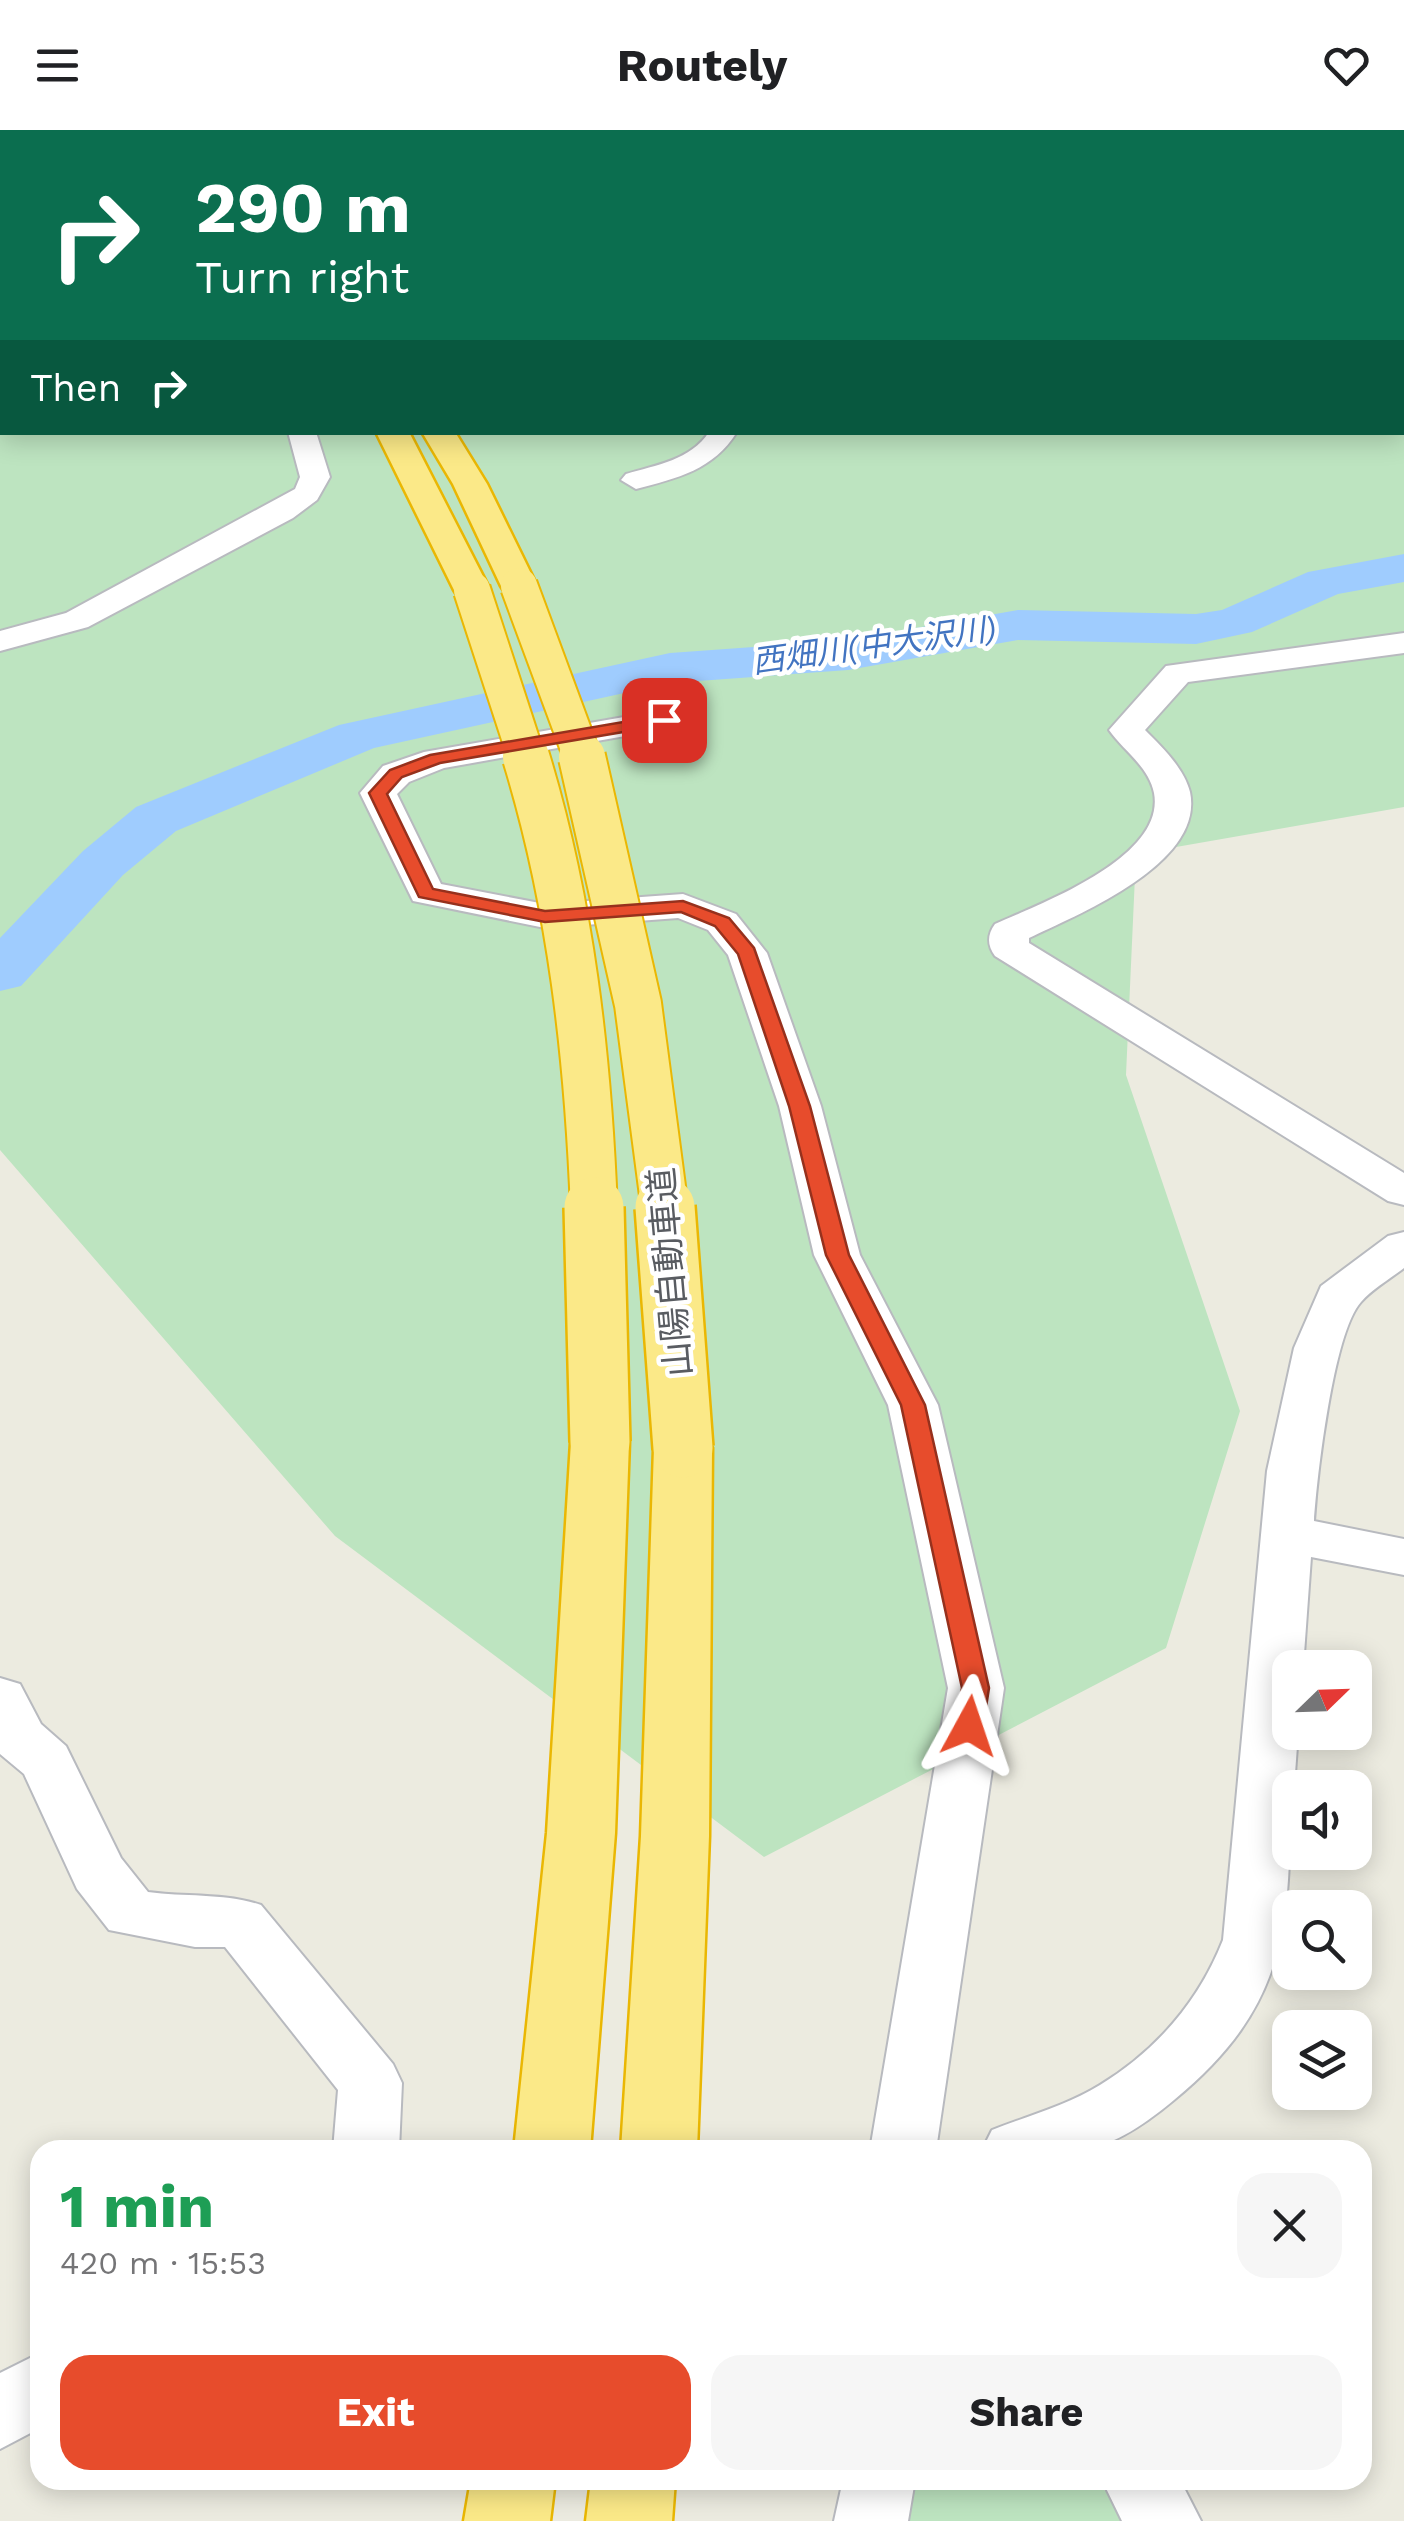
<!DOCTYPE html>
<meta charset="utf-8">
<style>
:root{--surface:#fff;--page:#f6f6f6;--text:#202124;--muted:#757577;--accent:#e74c2c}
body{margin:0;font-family:"Work Sans","Noto Sans JP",sans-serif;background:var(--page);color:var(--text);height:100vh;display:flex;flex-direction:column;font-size:38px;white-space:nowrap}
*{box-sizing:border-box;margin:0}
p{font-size:32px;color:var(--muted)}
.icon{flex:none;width:55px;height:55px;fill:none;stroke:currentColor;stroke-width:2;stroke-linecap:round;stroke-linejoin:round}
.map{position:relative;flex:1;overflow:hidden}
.drawer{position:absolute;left:30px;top:2010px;width:1342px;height:350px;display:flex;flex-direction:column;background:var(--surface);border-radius:30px;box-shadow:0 5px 25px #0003}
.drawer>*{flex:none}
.guide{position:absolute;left:0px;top:0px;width:1405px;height:305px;box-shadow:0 5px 25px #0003;background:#0b6e4f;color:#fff;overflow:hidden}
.needle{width:65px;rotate:67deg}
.buttons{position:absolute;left:1272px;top:1520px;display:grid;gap:20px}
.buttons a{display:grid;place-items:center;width:100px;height:100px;border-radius:20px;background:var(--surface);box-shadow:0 5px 25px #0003;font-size:50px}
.pin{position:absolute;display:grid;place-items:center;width:85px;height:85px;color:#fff;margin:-42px;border-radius:20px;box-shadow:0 5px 15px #0006}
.me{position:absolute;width:110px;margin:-55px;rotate:5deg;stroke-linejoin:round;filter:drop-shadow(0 0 8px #0008)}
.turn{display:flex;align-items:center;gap:35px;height:210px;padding:0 30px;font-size:45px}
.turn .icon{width:130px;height:130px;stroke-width:2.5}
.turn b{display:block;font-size:70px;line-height:85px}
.then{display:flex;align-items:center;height:95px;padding:0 30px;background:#0003;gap:20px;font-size:38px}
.round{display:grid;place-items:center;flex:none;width:105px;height:105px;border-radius:30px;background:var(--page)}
.headline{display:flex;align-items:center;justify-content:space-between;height:170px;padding:0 30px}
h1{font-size:60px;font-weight:700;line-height:75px;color:#1e9e55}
.button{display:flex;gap:20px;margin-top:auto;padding:20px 30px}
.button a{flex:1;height:115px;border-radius:30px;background:var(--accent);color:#fff;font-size:40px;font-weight:700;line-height:115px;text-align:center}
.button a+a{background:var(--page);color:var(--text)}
header{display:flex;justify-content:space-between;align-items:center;height:130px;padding:0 30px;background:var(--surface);font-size:45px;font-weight:700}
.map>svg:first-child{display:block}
.green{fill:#bde4c0}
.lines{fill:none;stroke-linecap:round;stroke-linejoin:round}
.river{fill:#9fccfe;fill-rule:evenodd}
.minor-casing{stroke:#b8babf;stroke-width:4}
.highway-casing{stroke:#eab703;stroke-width:5}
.minor{fill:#fff;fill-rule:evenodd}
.highway{fill:#fbe988;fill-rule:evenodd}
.highway-bridge-far2-casing{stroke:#eab703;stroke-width:40;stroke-linecap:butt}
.highway-bridge-far1-casing{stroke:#eab703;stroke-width:50;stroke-linecap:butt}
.highway-bridge-casing{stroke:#eab703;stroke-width:64;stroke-linecap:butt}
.highway-bridge-far2{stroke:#fbe988;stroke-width:36}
.highway-bridge-far1{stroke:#fbe988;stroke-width:46}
.highway-bridge{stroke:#fbe988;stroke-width:59}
.route{fill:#e74c2c;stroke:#96311d;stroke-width:2.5}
.labels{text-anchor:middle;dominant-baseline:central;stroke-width:9;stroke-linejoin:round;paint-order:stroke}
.far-water-label{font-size:32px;font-style:italic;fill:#4274c1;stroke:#fff}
.street-label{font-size:35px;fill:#595c61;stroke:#fff}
</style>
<header><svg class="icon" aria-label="menu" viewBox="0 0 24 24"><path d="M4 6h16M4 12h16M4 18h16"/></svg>Routely<svg class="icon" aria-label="heart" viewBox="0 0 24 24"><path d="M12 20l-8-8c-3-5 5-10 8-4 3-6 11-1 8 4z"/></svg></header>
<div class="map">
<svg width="1404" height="2391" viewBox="0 0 1404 2391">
<rect width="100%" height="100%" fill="#ecebe0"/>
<path class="green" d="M 0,0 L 1404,0 L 1404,677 L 1136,724 L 1126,945 L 1240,1281 L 1166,1518 L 764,1727 L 335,1406 L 0,1020 L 0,224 L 2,302 L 1402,302 L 1402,2 L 2,2 L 2,112 Z
M 1041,2350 L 1077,2350 L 1187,2391 L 841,2391 L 858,2359 Z"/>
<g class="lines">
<path class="river" d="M 1404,424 L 1404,452 L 1338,464 L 1252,502 L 1196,514 L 1018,510 L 848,540 L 670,553 L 374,618 L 176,701 L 123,745 L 21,856 L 0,861 L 0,808 L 83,721 L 136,677 L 339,595 L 670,523 L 848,510 L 1018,480 L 1196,484 L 1222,480 L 1308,442 Z"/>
<defs>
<path id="minor" d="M 0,0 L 21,0 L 23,2 L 2,6 Z
M 288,302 L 316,302 L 330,347 L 317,370 L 293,388 L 88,497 L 0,521 L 0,501 L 66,483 L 295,359 L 300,347 Z
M 709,302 L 737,302 C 713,340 678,348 636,359 L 621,350 L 626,344 C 656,335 691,330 709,302 Z
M 1404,503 L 1404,523 L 1188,552 L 1145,600 C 1161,616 1184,638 1190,662 C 1205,733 1079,784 1029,808 L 1029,813 L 1404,1043 L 1404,1075 L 1388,1071 L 995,826 C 987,815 987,805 995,794 C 1042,773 1166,727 1154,663 C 1149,637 1123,620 1109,600 L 1166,536 Z
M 664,580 L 676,583 L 681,590 L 676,597 L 444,638 L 409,652 L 397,664 L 441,754 L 545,774 L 683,764 L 736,784 L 767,823 L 821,976 L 860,1125 L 938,1275 L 1004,1558 L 936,2020 L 870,2020 L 948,1558 L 888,1275 L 814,1125 L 779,976 L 728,825 L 708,800 L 678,788 L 545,798 L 413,771 L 360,663 L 383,636 L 424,622 Z
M 1404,1102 L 1404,1138 C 1390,1149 1372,1159 1361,1172 C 1333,1203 1317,1347 1314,1391 L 1404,1409 L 1404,1445 L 1311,1427 L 1303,1538 L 1290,1538 L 1290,1602 L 1298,1602 L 1294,1658 L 1290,1658 C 1290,1796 1288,1876 1174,1970 C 1149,1991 1115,2016 1081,2020 C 1049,2023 1015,2020 982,2020 L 992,2000 C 1027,1986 1068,1975 1100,1955 C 1156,1921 1199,1871 1223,1810 L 1267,1341 L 1294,1218 L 1321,1156 L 1388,1106 Z
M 0,1548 L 20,1554 L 41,1594 L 66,1616 L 121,1728 L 148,1762 C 185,1767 226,1763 261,1775 L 393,1934 L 402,1953 L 399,2020 L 333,2020 L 338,1960 L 225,1817 L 195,1817 L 109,1800 L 77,1759 L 24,1644 L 0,1624 Z
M 40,2223 L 40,2298 L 0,2319 L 0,2243 Z
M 843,2350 L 915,2350 L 908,2391 L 834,2391 Z
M 1102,2350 L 1180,2350 L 1201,2391 L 1122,2391 Z"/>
<path id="highway" d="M 62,0 L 90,0 L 91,2 L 63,2 Z
M 123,0 L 150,0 L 151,2 L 124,2 Z
M 376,302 L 409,302 L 490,460 L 485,468 L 459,468 L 454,460 Z
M 422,302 L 455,302 L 487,354 L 537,456 L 532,464 L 506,464 L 501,456 L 453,354 Z
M 600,1293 L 620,1298 L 629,1312 L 615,1703 L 590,2020 L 514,2020 L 547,1703 L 571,1312 L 580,1298 Z
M 683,1299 L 704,1304 L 712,1318 L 709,1706 L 697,2020 L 621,2020 L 641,1706 L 654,1318 L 662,1304 Z
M 471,2350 L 555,2350 L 550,2391 L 464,2391 Z
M 591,2350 L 675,2350 L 672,2391 L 586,2391 Z"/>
</defs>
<use href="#minor" class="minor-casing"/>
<use href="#highway" class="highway-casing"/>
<use href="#minor" class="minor"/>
<use href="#highway" class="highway"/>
<defs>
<path id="highway-bridge-far2" d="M 519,456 L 583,629
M 472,460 L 527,629"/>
<path id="highway-bridge-far1" d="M 526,627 C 571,774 588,926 594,1080
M 582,627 L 638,874 L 665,1080"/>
<path id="highway-bridge" d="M 594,1077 L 600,1312
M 665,1077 L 683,1318"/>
</defs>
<use href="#highway-bridge-far2" class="highway-bridge-far2-casing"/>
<use href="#highway-bridge-far1" class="highway-bridge-far1-casing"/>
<use href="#highway-bridge" class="highway-bridge-casing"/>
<use href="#highway-bridge-far2" class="highway-bridge-far2"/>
<use href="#highway-bridge-far1" class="highway-bridge-far1"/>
<use href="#highway-bridge" class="highway-bridge"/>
</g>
<path class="route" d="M 664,585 L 672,590 L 670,594 L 440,633 L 402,647 L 387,664 L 433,759 L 545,781 L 683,771 L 729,788 L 754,818 L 810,976 L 849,1125 L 925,1275 L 989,1558 L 983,1596 L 969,1607 L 956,1596 L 962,1558 L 901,1275 L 826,1125 L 789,976 L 738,824 L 715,796 L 681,782 L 545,792 L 419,767 L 369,663 L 390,640 L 430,625 Z"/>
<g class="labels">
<g class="far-water-label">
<text transform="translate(874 515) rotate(-8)">西畑川(中大沢川)</text>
</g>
<g class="street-label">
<text transform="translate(670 1142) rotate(-95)">山陽自動車道</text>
</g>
</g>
</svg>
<div class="buttons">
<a><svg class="needle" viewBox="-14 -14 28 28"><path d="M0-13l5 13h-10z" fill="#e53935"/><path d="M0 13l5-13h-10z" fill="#757577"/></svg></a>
<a><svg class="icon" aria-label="sound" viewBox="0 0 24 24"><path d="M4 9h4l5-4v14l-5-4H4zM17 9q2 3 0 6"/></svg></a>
<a><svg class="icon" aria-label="search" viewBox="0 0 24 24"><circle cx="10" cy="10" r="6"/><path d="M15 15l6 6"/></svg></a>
<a><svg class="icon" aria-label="layers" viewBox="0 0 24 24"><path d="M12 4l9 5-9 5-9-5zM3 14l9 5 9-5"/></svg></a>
</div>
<div class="pin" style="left:664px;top:590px;background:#d93025"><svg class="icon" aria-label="arrive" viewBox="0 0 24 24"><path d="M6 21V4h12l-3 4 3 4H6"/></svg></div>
<svg class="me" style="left:969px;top:1596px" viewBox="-20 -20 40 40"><path d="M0-17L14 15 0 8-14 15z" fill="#e74c2c" stroke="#fff" stroke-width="4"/></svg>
<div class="guide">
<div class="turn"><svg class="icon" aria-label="right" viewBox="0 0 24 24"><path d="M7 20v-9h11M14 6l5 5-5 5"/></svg><div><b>290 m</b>Turn right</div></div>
<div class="then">Then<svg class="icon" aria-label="right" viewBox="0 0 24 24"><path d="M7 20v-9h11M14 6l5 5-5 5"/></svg></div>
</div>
<section class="drawer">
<div class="headline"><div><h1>1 min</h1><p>420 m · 15:53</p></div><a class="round"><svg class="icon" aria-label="close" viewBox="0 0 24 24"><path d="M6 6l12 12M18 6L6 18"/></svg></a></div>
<div class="button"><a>Exit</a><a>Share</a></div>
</section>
</div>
